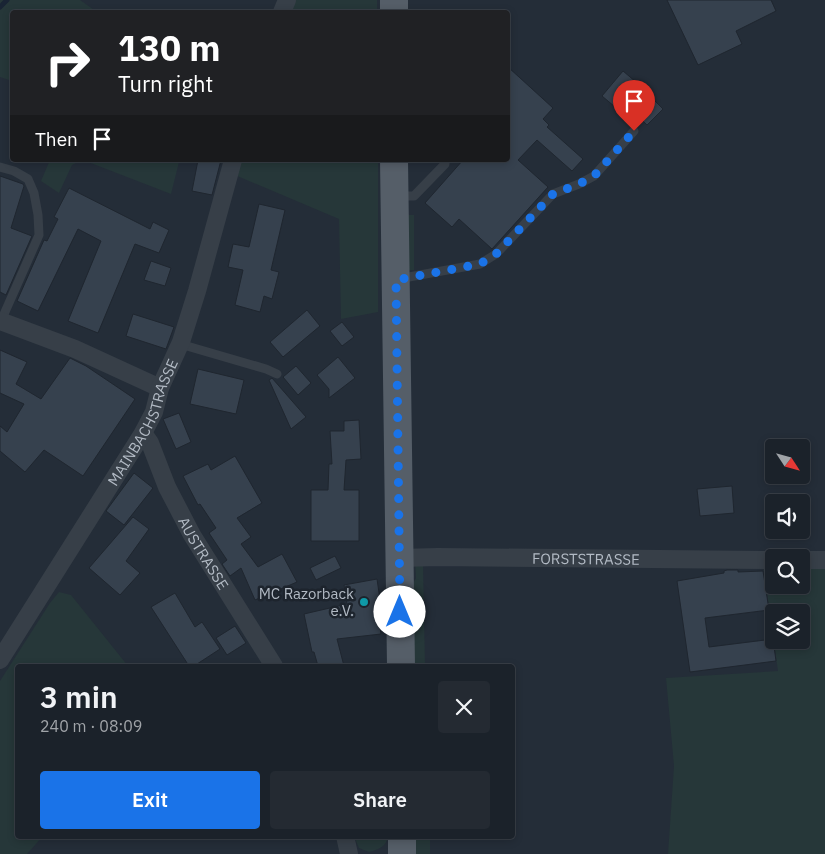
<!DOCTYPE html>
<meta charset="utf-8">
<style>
:root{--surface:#1b222a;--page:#242a32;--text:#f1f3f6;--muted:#a0a4a8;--line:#393f47;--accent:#1a73e8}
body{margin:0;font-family:"IBM Plex Sans",sans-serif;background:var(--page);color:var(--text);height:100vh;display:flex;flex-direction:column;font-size:19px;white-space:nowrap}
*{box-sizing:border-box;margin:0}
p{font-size:16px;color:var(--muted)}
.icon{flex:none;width:28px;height:28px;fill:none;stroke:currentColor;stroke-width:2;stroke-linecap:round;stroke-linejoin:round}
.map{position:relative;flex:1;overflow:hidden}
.side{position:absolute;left:15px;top:664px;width:500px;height:175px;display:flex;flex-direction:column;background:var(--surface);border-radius:5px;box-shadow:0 2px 8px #0003,0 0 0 1px var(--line)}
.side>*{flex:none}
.banner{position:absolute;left:10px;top:10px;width:500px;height:152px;border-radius:5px;box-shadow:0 2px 8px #0003,0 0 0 1px var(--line);background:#202124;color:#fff;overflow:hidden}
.needle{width:32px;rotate:126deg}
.controls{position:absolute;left:765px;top:439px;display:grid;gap:10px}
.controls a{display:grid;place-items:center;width:45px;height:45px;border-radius:5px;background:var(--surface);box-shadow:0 2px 8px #0003,0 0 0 1px var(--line);font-size:25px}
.pin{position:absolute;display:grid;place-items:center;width:42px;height:42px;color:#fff;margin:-51px -21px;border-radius:50% 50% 50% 0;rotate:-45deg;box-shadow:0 0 5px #0007}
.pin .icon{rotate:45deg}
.me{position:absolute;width:55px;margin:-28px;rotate:0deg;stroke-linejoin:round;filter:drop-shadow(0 0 4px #0008)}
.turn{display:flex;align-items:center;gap:18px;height:105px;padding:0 25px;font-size:22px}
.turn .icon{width:65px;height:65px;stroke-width:2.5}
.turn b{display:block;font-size:35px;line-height:42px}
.then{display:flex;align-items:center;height:48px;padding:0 25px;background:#0003;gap:10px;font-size:19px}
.round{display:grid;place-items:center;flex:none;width:52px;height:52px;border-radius:5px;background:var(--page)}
.overview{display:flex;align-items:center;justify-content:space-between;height:85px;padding:0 25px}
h1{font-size:30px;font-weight:600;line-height:38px}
.action{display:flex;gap:10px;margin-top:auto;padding:10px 25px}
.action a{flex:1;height:58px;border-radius:5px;background:var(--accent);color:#fff;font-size:20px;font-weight:600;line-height:58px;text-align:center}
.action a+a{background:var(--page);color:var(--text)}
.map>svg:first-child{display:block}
.green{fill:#263739;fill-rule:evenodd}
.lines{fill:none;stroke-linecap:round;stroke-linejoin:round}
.stream{stroke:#192434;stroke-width:5}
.building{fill:#36414e;stroke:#1f262f}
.service{stroke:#373f48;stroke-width:9}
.minor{stroke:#373f48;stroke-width:18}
.primary{stroke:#555e68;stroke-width:28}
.route{stroke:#1a73e8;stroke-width:9;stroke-dasharray:0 16.2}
.culture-dot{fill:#0f9aa8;stroke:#1d242d;stroke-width:2}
.labels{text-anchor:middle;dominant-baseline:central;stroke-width:5;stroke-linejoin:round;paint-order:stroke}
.street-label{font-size:15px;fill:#b2bac4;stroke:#1d242d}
.poi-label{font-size:15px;fill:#b2bac4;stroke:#1d242d;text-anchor:end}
</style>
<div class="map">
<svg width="825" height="854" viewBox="0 0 825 854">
<rect width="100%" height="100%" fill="#242d38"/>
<path class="green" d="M 0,0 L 80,0 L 97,12 L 12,12 L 12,81 L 0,77 Z
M 295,0 L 377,0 L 377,12 L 290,12 Z
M 50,160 L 82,160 L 72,165 L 59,193 L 41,181 Z
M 83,160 L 176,160 L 179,162 L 171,194 Z
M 240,160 L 378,160 L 378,312 L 341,319 L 339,219 L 235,175 Z
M 407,215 L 414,215 L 414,270 L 406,270 Z
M 415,558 L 423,563 L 425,666 L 412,666 L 411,588 L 416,578 Z
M 801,564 L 825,564 L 825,854 L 668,854 L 674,766 L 666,678 L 778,671 L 763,565 L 774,565 L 774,585 L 801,585 ZM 774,612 L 801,612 L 801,640 L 774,640 Z
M 59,592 L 71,595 L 128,666 L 18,666 L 18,836 L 43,836 L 27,854 L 0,854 L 0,681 L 50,603 Z
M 354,836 L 388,836 C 387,846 378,850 369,852 L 359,848 Z
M 415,836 L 430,836 L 430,854 L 416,854 Z"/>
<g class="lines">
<path class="stream" d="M 0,7 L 7,0"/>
</g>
<path class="building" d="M 667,0 L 771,0 L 776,11 L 736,31 L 742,44 L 698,65 Z
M 508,67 L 553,108 L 543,119 L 549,125 L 547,127 L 583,159 L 572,171 L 537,140 L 518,160 L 548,187 L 492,249 L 459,219 L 452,227 L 425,203 L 463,160 L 508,160 Z
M 623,71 L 649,93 L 648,94 L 663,109 L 647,125 L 633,111 L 627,117 L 602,96 Z
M 198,160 L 221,160 L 212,195 L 192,191 Z
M 0,176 L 23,184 L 24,186 L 11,228 L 32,236 L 6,295 L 0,292 Z
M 69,188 L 150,229 L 153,222 L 169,230 L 159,253 L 135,244 L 98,333 L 68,321 L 101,241 L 78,229 L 38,311 L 17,301 L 44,240 L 47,241 L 58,219 L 54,217 Z
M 259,204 L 285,210 L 271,270 L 279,272 L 272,299 L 264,296 L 260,312 L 235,305 L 243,270 L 228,267 L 233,244 L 249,247 Z
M 151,261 L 171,268 L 165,286 L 144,280 Z
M 307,310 L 320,326 L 283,357 L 270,342 Z
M 133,314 L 174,327 L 166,349 L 126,336 Z
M 342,322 L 354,337 L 342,346 L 330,331 Z
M 0,350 L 27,362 L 16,384 L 41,399 L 70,358 L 86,366 L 135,399 L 83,476 L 44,450 L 25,472 L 0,451 L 0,426 L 7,432 L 24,404 L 0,393 Z
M 338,357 L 355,378 L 329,398 L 329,389 L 317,375 Z
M 296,366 L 311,383 L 298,395 L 283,377 Z
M 198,369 L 244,380 L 236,414 L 190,404 Z
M 272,378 L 306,417 L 291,429 L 269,380 Z
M 179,413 L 191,442 L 176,449 L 163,419 Z
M 359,420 L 361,459 L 346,460 L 344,490 L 359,490 L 359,541 L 311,541 L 311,490 L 328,490 L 329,464 L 332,464 L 330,431 L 344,431 L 344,421 Z
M 235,456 L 262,503 L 237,518 L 251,537 L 241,544 L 258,567 L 282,554 L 297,582 L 255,600 L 241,568 L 230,576 L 222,564 L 227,560 L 209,533 L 216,528 L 200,504 L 198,505 L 183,476 L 208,464 L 211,470 Z
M 134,473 L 153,488 L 124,525 L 106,511 Z
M 732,486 L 734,513 L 700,516 L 697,489 Z
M 133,517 L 149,529 L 126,561 L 140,573 L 120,595 L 89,568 Z
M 335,556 L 341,568 L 316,580 L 310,568 Z
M 727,570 L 738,570 L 738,572 L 763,571 L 769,610 L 705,618 L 709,647 L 773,639 L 776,661 L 690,672 L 677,581 L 724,573 L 724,571 Z
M 377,579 L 383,620 L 379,620 L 381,634 L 337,639 L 344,666 L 318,666 L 314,652 L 312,652 L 304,614 L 347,604 L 344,585 Z
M 175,593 L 195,627 L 202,622 L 220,649 L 194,666 L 189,666 L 151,607 Z
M 235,626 L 246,643 L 227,655 L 216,638 Z"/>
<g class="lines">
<path class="service" d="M 0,167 L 14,171 L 28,179 L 34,193 L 38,215 L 39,235 L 1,321
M 398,196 L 414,196 L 445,164 L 445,160
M 398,279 L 480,264 L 496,254 L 553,194 L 579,184 L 594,176 L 634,131
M 180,344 L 266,369 L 277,374"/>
<g class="minor">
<path d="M 282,12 L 287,0"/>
<path d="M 0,321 L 75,349 L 160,388"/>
<path id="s1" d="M 143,433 L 150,443 L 167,487 L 192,535 L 274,666"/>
<path id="s2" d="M 400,558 L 438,557 L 774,560"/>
<path d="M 801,560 L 825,560"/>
<path id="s3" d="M 0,660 L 143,433 L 154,412 L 160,388 L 181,342 L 197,291 L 233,160"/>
<path d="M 345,836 L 349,854"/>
</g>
<path class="primary" d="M 394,0 L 394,12
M 394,160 L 401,666
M 402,836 L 402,854"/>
</g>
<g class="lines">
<path class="route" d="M 400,612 L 396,280 L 480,264 L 496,254 L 553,194 L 579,184 L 594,176 L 634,131"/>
</g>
<circle class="culture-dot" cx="364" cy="602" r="5"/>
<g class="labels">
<g class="street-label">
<text stroke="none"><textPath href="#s3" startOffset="278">MAINBACHSTRASSE</textPath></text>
<text stroke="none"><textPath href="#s1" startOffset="135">AUSTRASSE</textPath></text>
<text stroke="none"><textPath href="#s2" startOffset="186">FORSTSTRASSE</textPath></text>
</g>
<g class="poi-label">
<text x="354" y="593">MC Razorback<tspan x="354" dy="17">e.V.</tspan></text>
</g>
</g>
</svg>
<div class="controls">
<a><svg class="needle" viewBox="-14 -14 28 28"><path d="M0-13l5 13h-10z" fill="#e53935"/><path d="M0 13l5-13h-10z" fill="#a0a4a8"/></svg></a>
<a><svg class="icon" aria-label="sound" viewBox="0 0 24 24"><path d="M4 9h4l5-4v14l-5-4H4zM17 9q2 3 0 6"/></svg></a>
<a><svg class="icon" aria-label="search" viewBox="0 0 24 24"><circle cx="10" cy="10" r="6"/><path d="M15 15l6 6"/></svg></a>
<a><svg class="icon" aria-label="layers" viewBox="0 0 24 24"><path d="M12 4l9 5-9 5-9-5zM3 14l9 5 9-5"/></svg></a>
</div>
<div class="pin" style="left:634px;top:131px;background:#d93025"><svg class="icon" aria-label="arrive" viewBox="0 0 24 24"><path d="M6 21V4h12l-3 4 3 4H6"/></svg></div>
<svg class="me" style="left:400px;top:612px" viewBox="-20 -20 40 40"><circle r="19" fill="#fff"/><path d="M0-13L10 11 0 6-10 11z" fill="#1a73e8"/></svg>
<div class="banner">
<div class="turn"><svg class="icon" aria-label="right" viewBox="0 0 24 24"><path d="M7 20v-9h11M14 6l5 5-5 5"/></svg><div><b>130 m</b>Turn right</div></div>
<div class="then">Then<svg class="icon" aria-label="arrive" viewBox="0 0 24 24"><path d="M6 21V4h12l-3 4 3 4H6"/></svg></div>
</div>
<section class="side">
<div class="overview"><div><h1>3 min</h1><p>240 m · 08:09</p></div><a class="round"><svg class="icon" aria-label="close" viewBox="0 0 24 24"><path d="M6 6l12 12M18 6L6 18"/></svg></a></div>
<div class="action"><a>Exit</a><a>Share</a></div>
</section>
</div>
